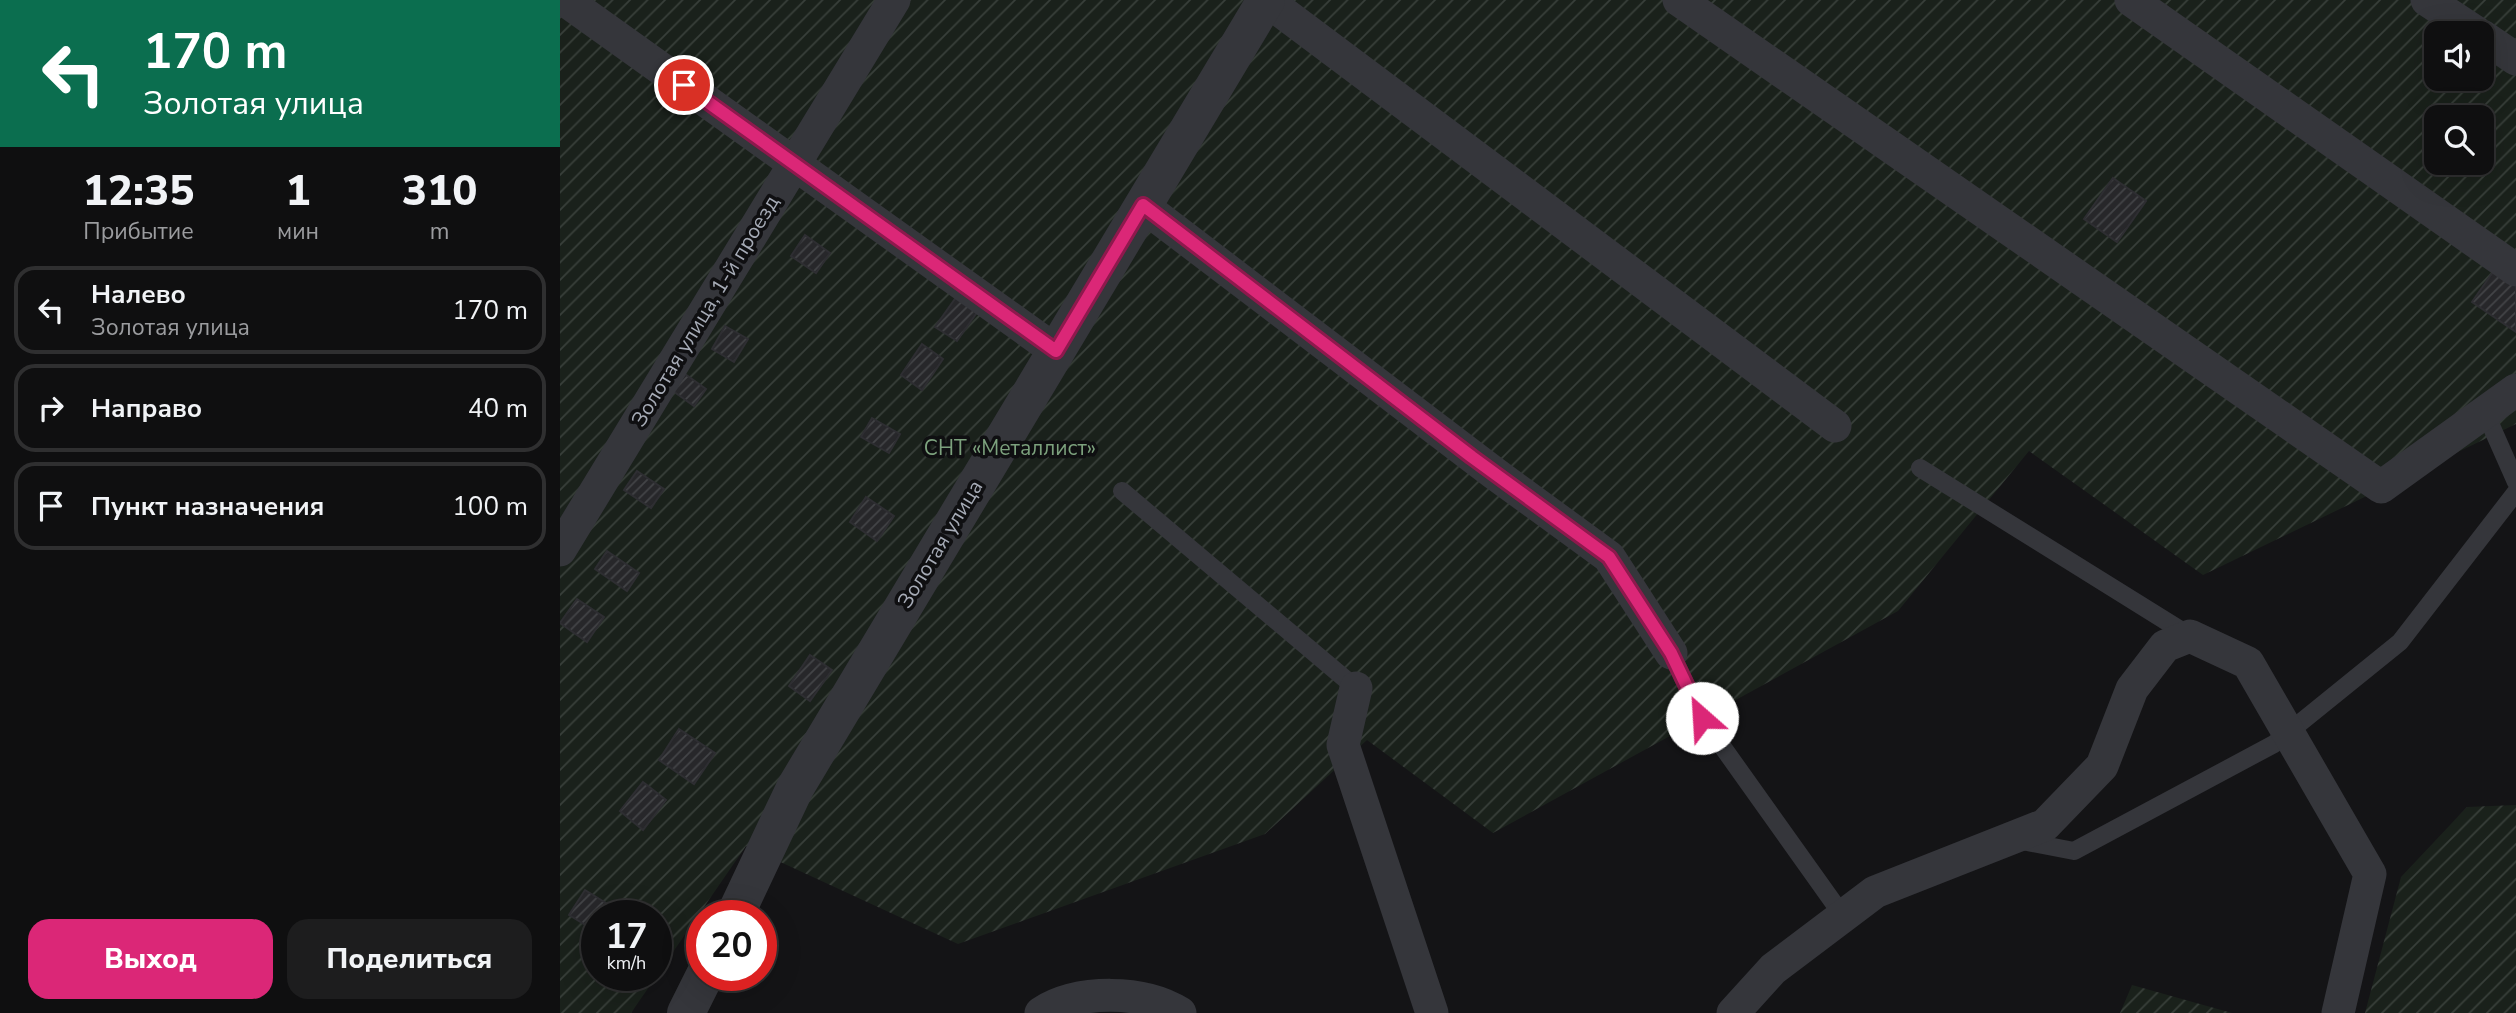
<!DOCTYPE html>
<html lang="ru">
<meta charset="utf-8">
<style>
:root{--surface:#0f0f10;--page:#1d1d1e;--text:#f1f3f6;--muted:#9b9c9f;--line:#2f2f30;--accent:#db2777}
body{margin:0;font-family:"Nunito Sans",sans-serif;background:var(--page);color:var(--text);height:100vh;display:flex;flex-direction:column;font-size:26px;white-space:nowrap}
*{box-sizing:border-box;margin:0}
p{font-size:23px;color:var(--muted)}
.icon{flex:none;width:38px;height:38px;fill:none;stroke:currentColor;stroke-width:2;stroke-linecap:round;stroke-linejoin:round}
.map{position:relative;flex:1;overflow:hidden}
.panel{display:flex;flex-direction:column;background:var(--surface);width:560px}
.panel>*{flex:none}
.hud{background:#0b6e4f;color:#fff;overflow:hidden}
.fabs{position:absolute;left:1864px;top:21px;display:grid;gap:14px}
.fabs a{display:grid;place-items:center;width:70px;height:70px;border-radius:14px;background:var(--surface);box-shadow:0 7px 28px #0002,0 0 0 2px var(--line);font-size:35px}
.speed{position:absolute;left:21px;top:900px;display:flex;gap:14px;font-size:35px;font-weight:700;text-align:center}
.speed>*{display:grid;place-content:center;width:91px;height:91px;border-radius:50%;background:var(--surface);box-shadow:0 7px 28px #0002,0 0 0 2px var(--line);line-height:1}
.speed small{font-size:18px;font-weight:400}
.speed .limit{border:10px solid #d22;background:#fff;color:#111}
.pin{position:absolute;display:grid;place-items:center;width:60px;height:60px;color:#fff;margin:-30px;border:4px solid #fff;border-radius:50%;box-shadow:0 2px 7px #0007}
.me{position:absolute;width:77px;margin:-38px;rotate:334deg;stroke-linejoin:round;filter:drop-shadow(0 0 5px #0008)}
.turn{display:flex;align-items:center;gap:24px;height:147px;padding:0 28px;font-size:32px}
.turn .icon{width:91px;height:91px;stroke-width:2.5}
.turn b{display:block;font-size:49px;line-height:60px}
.eta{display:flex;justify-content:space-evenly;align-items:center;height:119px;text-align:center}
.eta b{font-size:42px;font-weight:800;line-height:49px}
.cta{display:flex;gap:14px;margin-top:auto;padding:14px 28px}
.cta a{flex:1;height:80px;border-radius:21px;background:var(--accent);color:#fff;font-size:28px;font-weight:800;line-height:80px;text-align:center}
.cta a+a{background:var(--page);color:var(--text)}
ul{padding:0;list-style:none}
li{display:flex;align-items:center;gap:21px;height:88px;margin:0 14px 10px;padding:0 14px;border:4px solid var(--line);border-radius:21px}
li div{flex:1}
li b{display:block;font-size:26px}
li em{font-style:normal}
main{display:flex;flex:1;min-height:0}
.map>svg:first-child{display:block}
.garden{fill:url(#garden-furrows);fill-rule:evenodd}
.building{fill:url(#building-hatch);stroke:#2e2e32;stroke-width:2}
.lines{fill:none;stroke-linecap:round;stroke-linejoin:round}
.service{stroke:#35363b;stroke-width:18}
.minor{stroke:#35363b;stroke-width:33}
.tertiary{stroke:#35363b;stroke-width:38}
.route-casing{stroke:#8e194d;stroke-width:18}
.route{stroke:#db2777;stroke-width:12}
.labels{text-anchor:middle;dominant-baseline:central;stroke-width:7;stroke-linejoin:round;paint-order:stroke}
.street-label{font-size:21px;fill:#a6abb6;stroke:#0f0f11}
.park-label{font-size:21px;fill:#7ca17d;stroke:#0f0f11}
</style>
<main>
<section class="panel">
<div class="hud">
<div class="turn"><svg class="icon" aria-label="left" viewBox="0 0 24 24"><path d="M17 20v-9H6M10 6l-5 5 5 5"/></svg><div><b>170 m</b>Золотая улица</div></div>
</div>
<div class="eta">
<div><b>12:35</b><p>Прибытие</p></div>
<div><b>1</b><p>мин</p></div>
<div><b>310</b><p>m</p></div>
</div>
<ul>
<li><svg class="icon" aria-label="left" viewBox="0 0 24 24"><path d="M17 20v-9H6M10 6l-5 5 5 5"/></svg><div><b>Налево</b><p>Золотая улица</p></div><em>170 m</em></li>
<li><svg class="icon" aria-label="right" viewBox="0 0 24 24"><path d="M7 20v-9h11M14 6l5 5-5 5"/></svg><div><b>Направо</b></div><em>40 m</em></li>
<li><svg class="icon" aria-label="arrive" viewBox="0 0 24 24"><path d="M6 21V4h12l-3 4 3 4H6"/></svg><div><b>Пункт назначения</b></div><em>100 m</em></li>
</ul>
<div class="cta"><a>Выход</a><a>Поделиться</a></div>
</section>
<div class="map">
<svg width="1956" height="1013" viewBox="0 0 1956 1013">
<defs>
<pattern id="garden-furrows" width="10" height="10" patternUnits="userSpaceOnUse" patternTransform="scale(1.75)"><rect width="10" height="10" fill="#1a211b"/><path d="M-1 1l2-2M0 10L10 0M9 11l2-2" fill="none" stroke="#383f3a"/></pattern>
<pattern id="building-hatch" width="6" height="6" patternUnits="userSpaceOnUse" patternTransform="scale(1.75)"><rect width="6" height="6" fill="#27272a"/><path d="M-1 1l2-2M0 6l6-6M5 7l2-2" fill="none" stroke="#434447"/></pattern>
</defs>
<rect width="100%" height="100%" fill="#141416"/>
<path class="garden" d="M 0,0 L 1956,0 L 1956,424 L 1643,575 L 1469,451 L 1338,611 L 933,833 L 807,740 L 705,834 L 398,944 L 186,846 L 71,1013 L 0,1013 ZM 1876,33 L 1922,33 L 1922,79 L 1876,79 ZM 1876,117 L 1922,117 L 1922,163 L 1876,163 ZM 37,915 L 96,915 L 96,975 L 37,975 Z
M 1956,805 L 1956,1013 L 1805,1013 L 1841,877 L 1907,807 Z
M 1572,985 L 1672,1013 L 1560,1013 Z"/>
<path class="building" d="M 1553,178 L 1586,201 L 1557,242 L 1524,219 Z
M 245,235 L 270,253 L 256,273 L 231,256 Z
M 1935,269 L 1956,284 L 1956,332 L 1912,302 Z
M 397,296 L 418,311 L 397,341 L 375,327 Z
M 165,326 L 188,339 L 174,362 L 152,349 Z
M 362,344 L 383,359 L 362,390 L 341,375 Z
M 125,374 L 146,389 L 134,406 L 113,391 Z
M 312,418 L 340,434 L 329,453 L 301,437 Z
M 77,471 L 104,489 L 91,508 L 64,490 Z
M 306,497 L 334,516 L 317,541 L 290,522 Z
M 47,551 L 79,573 L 67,591 L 35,569 Z
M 17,599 L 44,617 L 27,642 L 0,623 Z
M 250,655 L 272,670 L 250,701 L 229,686 Z
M 119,729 L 155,753 L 134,784 L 99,760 Z
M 83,782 L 106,800 L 83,830 L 60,811 Z
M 25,890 L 54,908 L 49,915 L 37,915 L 37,932 L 9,915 Z"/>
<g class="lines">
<path class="service" d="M 1925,412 L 1956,482
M 1360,468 L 1630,636
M 562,491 L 796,688
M 1111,653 L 1142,718 L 1283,916
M 1457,840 L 1514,851 L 1714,744 L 1840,642 L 1956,492"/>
<path class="minor" d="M 5,0 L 496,351
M 706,0 L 1275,426
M 1119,0 L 1821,487 L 1956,390
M 1571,0 L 1956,270
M 1867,0 L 1917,33
M 1922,36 L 1956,59
M 583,206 L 934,473 L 1049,557 L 1111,653
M 0,550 L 334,0
M 796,688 L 783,745 L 872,1013
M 481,1013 C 518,989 584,990 620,1013
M 1173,1013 L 1213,969 L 1315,892 L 1485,825 L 1542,766 L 1572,689 L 1605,646 L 1630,636 L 1688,663 L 1810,874 L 1778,1013"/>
<path class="tertiary" d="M 175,915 L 235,788 L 706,0
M 126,1013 L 145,975"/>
</g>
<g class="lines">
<defs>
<path id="route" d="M 124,85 L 496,351 L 583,205 L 912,457 L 1049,557 L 1111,653 L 1142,718"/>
</defs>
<use href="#route" class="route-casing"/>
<use href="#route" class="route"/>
</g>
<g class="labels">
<g class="street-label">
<text transform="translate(145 311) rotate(-59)">Золотая улица, 1-й проезд</text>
<text transform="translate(380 544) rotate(-59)">Золотая улица</text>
</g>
<g class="park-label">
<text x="450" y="448">СНТ «Металлист»</text>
</g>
</g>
</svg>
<div class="fabs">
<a><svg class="icon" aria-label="sound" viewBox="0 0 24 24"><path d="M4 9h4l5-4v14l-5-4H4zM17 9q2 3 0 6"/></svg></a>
<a><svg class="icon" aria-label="search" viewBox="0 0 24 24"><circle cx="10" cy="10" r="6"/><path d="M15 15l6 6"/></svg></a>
</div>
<div class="speed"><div>17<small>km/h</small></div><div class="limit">20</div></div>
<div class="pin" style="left:124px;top:85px;background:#d93025"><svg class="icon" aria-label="arrive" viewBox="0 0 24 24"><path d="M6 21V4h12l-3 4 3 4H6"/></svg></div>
<svg class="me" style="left:1142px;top:718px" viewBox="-20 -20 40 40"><circle r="19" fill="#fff"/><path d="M0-13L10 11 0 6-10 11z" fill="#db2777"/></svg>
</div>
</main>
